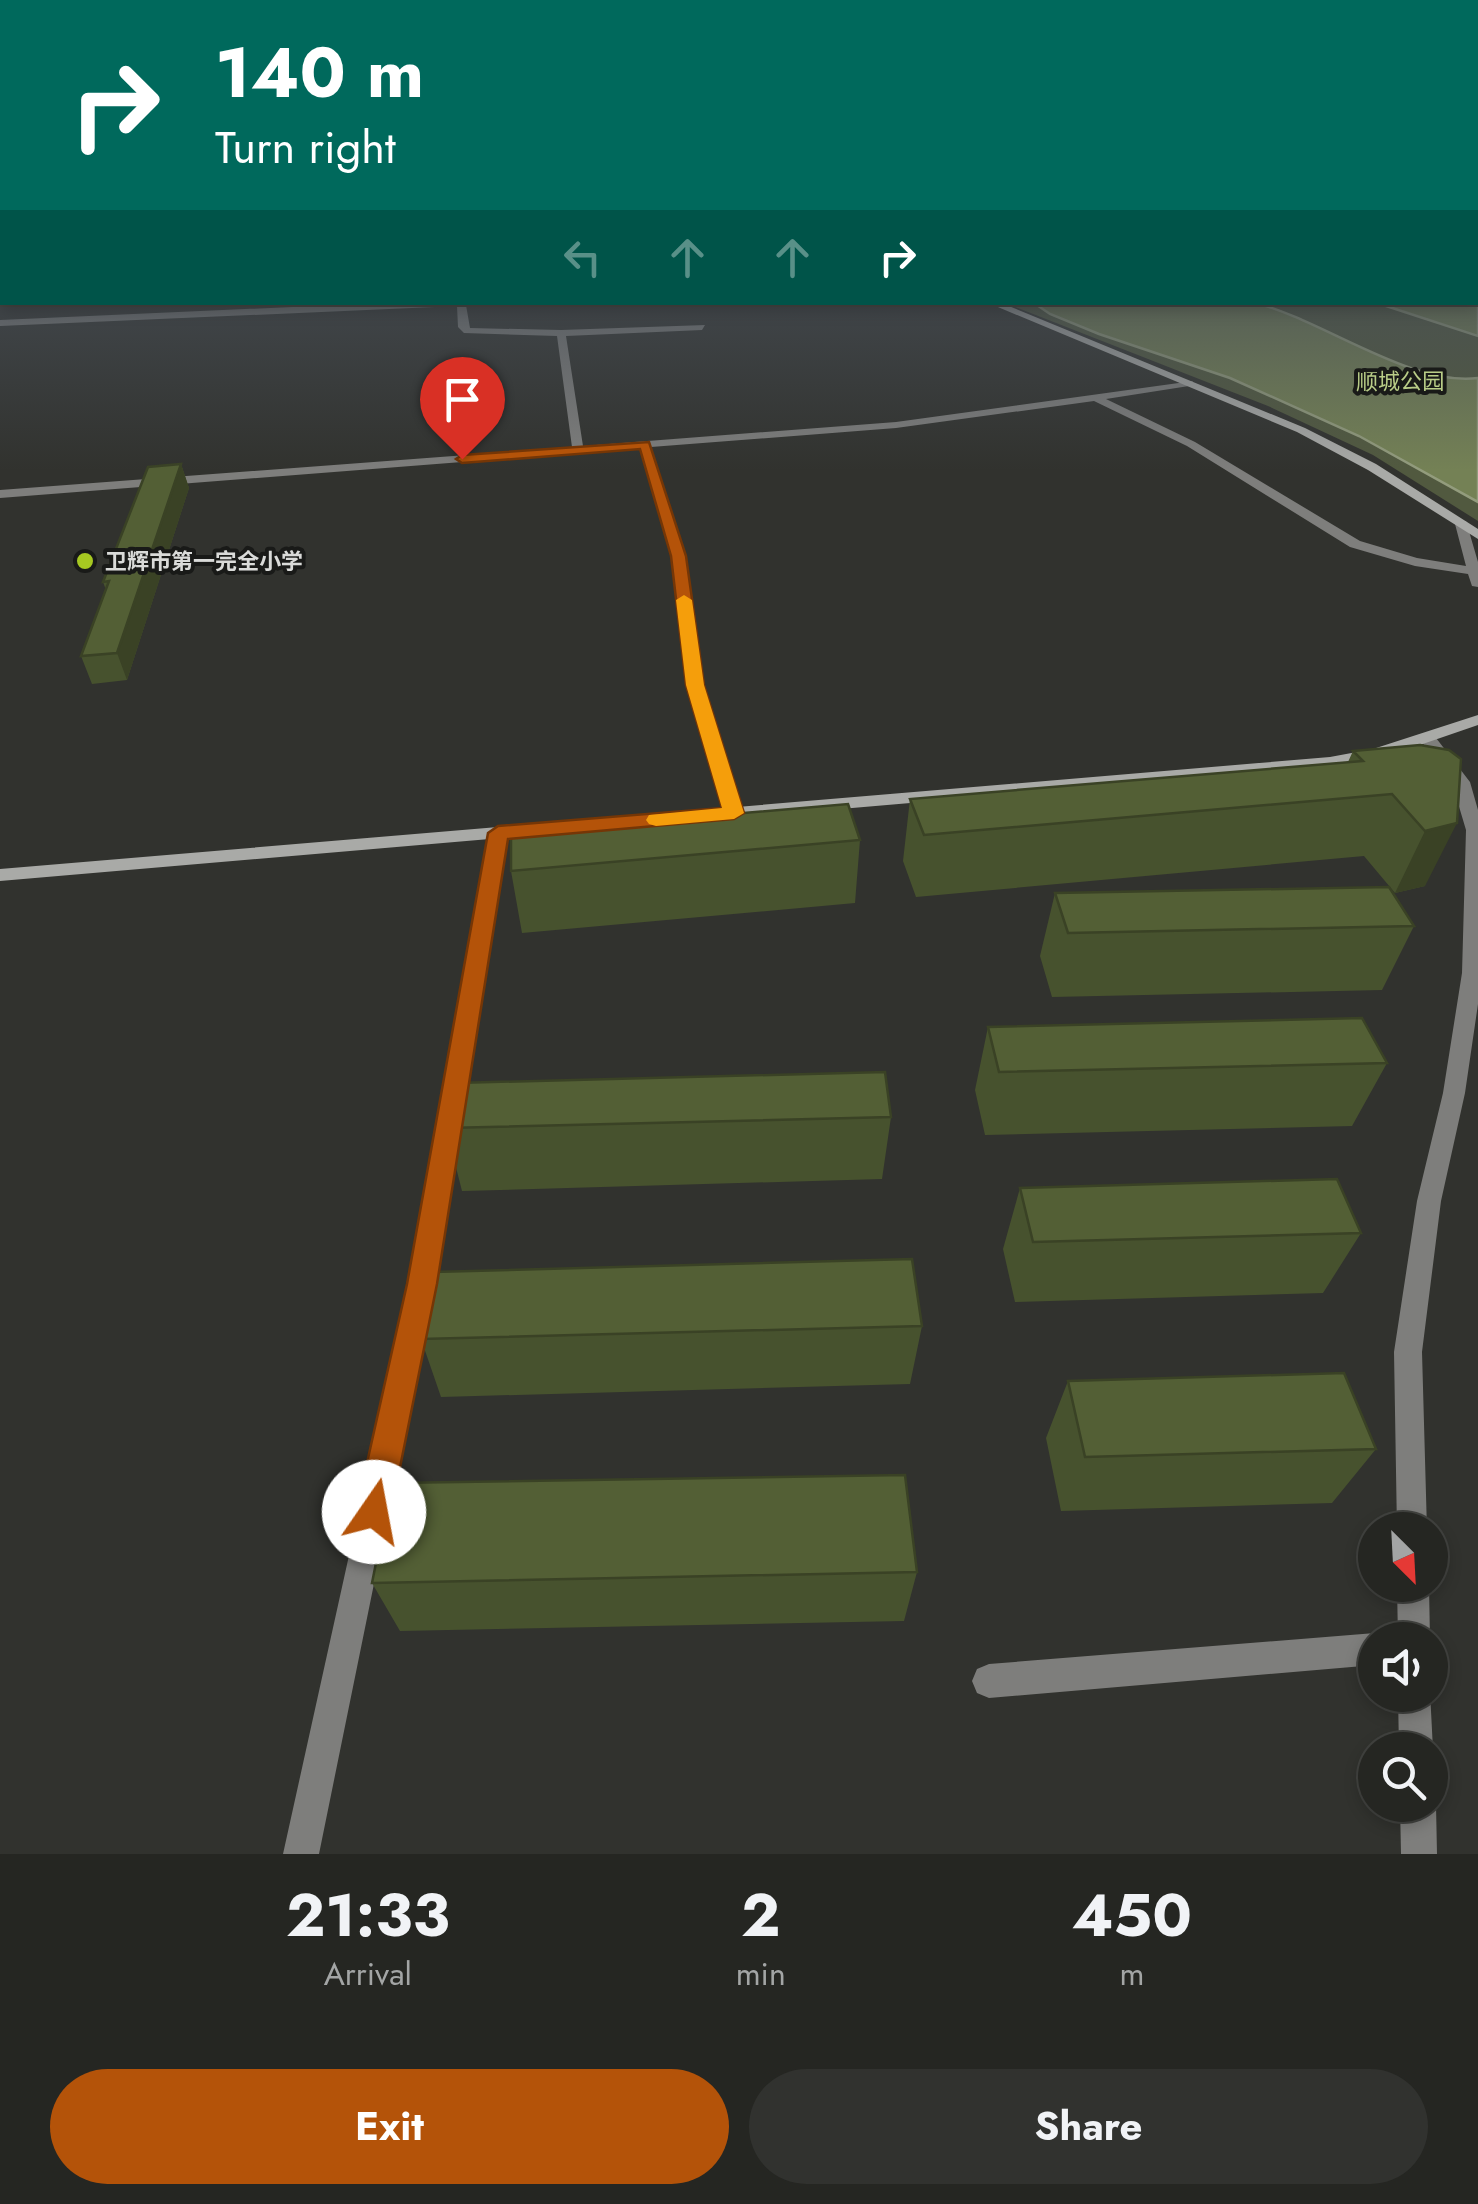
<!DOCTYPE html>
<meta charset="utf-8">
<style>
:root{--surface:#252622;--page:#31322f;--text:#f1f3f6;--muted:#a3a5a5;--line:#424340;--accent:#b45309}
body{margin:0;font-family:Jost,"Noto Sans SC",sans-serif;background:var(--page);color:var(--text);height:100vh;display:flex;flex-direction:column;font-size:38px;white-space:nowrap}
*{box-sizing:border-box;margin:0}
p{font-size:32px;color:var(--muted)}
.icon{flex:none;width:55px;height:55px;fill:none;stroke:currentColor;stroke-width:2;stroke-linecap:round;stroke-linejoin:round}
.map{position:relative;height:1854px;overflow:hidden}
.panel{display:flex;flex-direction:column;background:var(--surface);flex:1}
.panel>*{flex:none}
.hud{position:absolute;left:0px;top:0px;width:1480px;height:305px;box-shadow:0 5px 15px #0003,0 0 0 2px var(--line);background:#00695c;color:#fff;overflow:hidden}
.needle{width:65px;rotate:156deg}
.fabs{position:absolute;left:1358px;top:1512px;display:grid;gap:20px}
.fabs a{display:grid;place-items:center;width:90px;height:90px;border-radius:50%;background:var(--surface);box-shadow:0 5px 15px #0003,0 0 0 2px var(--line);font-size:50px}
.pin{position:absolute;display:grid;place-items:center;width:85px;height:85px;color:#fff;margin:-102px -42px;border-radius:50% 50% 50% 0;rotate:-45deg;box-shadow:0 0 10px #0007}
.pin .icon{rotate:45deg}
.me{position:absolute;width:110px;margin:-55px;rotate:12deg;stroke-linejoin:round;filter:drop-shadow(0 0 8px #0008)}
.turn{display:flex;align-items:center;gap:35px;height:210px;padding:0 50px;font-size:45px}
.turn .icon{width:130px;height:130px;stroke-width:2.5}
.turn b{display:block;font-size:70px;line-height:85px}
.lanes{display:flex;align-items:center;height:95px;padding:0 50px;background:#0003;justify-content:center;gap:50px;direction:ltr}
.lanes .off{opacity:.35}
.eta{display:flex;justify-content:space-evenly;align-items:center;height:170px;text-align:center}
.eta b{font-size:60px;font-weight:700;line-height:70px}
.primary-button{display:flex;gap:20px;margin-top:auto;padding:20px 50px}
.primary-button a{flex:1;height:115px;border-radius:60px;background:var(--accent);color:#fff;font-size:40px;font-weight:700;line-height:115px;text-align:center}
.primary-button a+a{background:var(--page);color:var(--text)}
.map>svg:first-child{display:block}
.green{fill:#51593f}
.water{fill:#748155;stroke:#939c7d;stroke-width:2.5}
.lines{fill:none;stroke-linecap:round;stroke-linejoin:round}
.street{fill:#7e7e7c;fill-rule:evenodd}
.secondary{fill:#a9aaa7;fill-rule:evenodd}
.wall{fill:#47522e}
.shaded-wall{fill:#3a4225}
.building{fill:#535f35;stroke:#3a4225;stroke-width:2.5}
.route{fill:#b45309;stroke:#753606;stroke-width:2.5}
.slow{fill:#f59e0b}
.poi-dot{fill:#a6c821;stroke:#191a18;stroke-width:4}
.labels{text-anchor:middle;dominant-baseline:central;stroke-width:8;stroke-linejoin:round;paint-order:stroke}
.far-park-label{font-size:22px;fill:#b9cd87;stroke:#191a18}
.far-poi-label{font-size:22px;font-weight:bold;fill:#dadbd9;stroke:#191a18;text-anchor:start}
</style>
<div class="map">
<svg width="1478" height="1854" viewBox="0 0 1478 1854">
<rect width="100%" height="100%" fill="#31322e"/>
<path class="green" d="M 1478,242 L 1478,521 L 1373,455 L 1268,406 L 1005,303 L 1478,302 Z"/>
<path class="water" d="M 1478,248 L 1478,336 L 1377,303 L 1478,302 Z
M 1034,303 L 1256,303 C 1322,320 1412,387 1478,378 L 1478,502 L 1359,436 L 1230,378 L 1099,334 L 1050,314 Z"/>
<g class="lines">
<path class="street" d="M 404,302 L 480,302 L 466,305 L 470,328 L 561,330 L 705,325 L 702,330 L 566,336 L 583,446 L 896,422 L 1193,381 L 1189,386 L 1106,399 L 1195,442 L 1360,541 L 1417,558 L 1466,566 L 1455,524 L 1466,521 L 1478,562 L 1478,587 L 1472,586 L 1468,574 L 1415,566 L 1350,547 L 1187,446 L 1094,401 L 896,428 L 651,447 L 686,557 L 703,685 L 743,813 L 734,819 L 725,813 L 687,685 L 672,557 L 640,448 L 0,498 L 0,490 L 572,447 L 557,336 L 464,333 L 458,327 L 457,306 L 0,326 L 0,320 Z
M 1427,733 L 1433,734 L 1470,782 L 1478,810 L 1478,1004 L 1465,1093 L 1441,1201 L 1422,1352 L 1427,1530 L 1397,1530 L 1394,1352 L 1417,1201 L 1443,1093 L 1462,973 L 1466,830 L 1452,783 L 1419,738 Z
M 498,827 L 507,833 L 435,1284 L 319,1854 L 283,1854 L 409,1284 L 489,833 Z
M 1397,1585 L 1429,1585 L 1430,1640 L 1430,1641 L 1398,1640 Z
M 1375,1633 L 1388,1640 L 1375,1640 L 1375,1665 L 989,1698 L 977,1693 L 972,1681 L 977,1669 L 989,1664 Z
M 1430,1691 L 1433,1750 L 1430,1758 L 1430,1750 L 1399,1750 L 1398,1695 L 1430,1695 Z
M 1430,1792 L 1436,1805 L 1437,1854 L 1401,1854 L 1400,1805 L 1430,1805 Z"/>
<path class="secondary" d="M 2,288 L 2,296 L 0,297 L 0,289 Z
M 986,302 L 999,302 L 1305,428 L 1376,464 L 1478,529 L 1478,539 L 1368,470 L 1297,432 Z
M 1478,715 L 1478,725 L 1382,758 L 1330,767 L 0,881 L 0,869 L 1330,757 L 1373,749 Z"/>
</g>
<path class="wall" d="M 181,464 L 189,488 L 127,680 L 92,684 L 81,656 L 106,590 L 103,582 Z
M 1449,750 L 1425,886 L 1395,893 L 1364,856 L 916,897 L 903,861 L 910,799 L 1348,762 L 1353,751 Z
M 860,840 L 855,903 L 522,933 L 511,871 Z
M 1055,893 L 1414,926 L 1382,990 L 1052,997 L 1040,956 Z
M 988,1027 L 1387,1063 L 1352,1126 L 985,1135 L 975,1090 Z
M 891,1117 L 882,1179 L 462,1191 L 446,1128 Z
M 1020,1188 L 1361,1233 L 1323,1293 L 1015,1302 L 1003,1249 Z
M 922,1326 L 910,1384 L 441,1397 L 421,1339 Z
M 1068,1381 L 1376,1449 L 1332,1503 L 1061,1511 L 1046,1438 Z
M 917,1572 L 904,1621 L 400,1631 L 372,1583 Z"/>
<path class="shaded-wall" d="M 181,464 L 189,488 L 127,680 L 117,653 Z
M 1457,823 L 1425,886 L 1395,893 L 1425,831 Z"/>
<path class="building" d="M 181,464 L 117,653 L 81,656 L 109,581 L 103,582 L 148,467 Z
M 1420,745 L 1449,750 L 1461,759 L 1457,823 L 1425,831 L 1392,794 L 924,835 L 910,799 L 1363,761 L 1353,751 Z
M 848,804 L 860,840 L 511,871 L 511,833 Z
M 1389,887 L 1414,926 L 1068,933 L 1055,893 Z
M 1362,1018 L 1387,1063 L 999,1072 L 988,1027 Z
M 885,1072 L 891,1117 L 446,1128 L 455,1083 Z
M 1337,1179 L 1361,1233 L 1033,1242 L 1020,1188 Z
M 912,1259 L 922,1326 L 421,1339 L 433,1272 Z
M 1344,1373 L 1376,1449 L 1085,1457 L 1068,1381 Z
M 905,1475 L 917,1572 L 372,1583 L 392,1483 Z"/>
<linearGradient id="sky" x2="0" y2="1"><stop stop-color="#1b1c19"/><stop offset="0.45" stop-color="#484f57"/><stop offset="1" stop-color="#484f57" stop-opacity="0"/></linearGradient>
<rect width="1478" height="471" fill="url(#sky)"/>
<path class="route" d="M 649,442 L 686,556 L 704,685 L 744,813 L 734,819 L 508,839 L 437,1284 L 391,1512 L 386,1524 L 374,1529 L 362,1524 L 356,1512 L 407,1284 L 488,833 L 498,826 L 722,808 L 686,685 L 671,556 L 640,449 L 462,463 L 456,459 L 462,455 Z"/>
<path class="slow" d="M 684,595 L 692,600 L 704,685 L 744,813 L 734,819 L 656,826 L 649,824 L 646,820 L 649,815 L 722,808 L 686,685 L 676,600 Z"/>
<circle class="poi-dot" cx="85" cy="561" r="10"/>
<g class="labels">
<g class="far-park-label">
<text x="1400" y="381">顺城公园</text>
</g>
<g class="far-poi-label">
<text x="105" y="561">卫辉市第一完全小学</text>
</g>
</g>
</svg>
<div class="fabs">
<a><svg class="needle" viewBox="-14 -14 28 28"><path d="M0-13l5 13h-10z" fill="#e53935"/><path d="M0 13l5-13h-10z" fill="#a3a5a5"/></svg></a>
<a><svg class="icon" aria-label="sound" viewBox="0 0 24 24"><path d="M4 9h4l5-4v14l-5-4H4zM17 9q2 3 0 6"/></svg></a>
<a><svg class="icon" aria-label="search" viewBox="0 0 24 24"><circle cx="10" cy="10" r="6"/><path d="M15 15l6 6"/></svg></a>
</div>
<div class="pin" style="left:462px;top:459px;background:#d93025"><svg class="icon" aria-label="arrive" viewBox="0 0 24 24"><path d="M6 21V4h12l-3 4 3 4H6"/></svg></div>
<svg class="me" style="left:374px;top:1512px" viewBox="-20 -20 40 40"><circle r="19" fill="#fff"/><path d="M0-13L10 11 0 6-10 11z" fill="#b45309"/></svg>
<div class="hud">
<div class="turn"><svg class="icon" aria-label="right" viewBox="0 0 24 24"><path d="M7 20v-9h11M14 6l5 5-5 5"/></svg><div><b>140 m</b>Turn right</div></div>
<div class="lanes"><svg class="icon off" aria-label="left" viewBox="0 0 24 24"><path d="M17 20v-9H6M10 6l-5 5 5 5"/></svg><svg class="icon off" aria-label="ahead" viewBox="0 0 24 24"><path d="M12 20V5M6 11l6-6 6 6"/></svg><svg class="icon off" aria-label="ahead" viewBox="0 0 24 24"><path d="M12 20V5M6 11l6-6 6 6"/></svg><svg class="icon" aria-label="right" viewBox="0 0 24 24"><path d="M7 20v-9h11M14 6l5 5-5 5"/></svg></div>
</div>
</div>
<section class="panel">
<div class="eta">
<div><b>21:33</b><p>Arrival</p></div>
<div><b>2</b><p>min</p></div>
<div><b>450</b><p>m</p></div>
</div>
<div class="primary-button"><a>Exit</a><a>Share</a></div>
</section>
